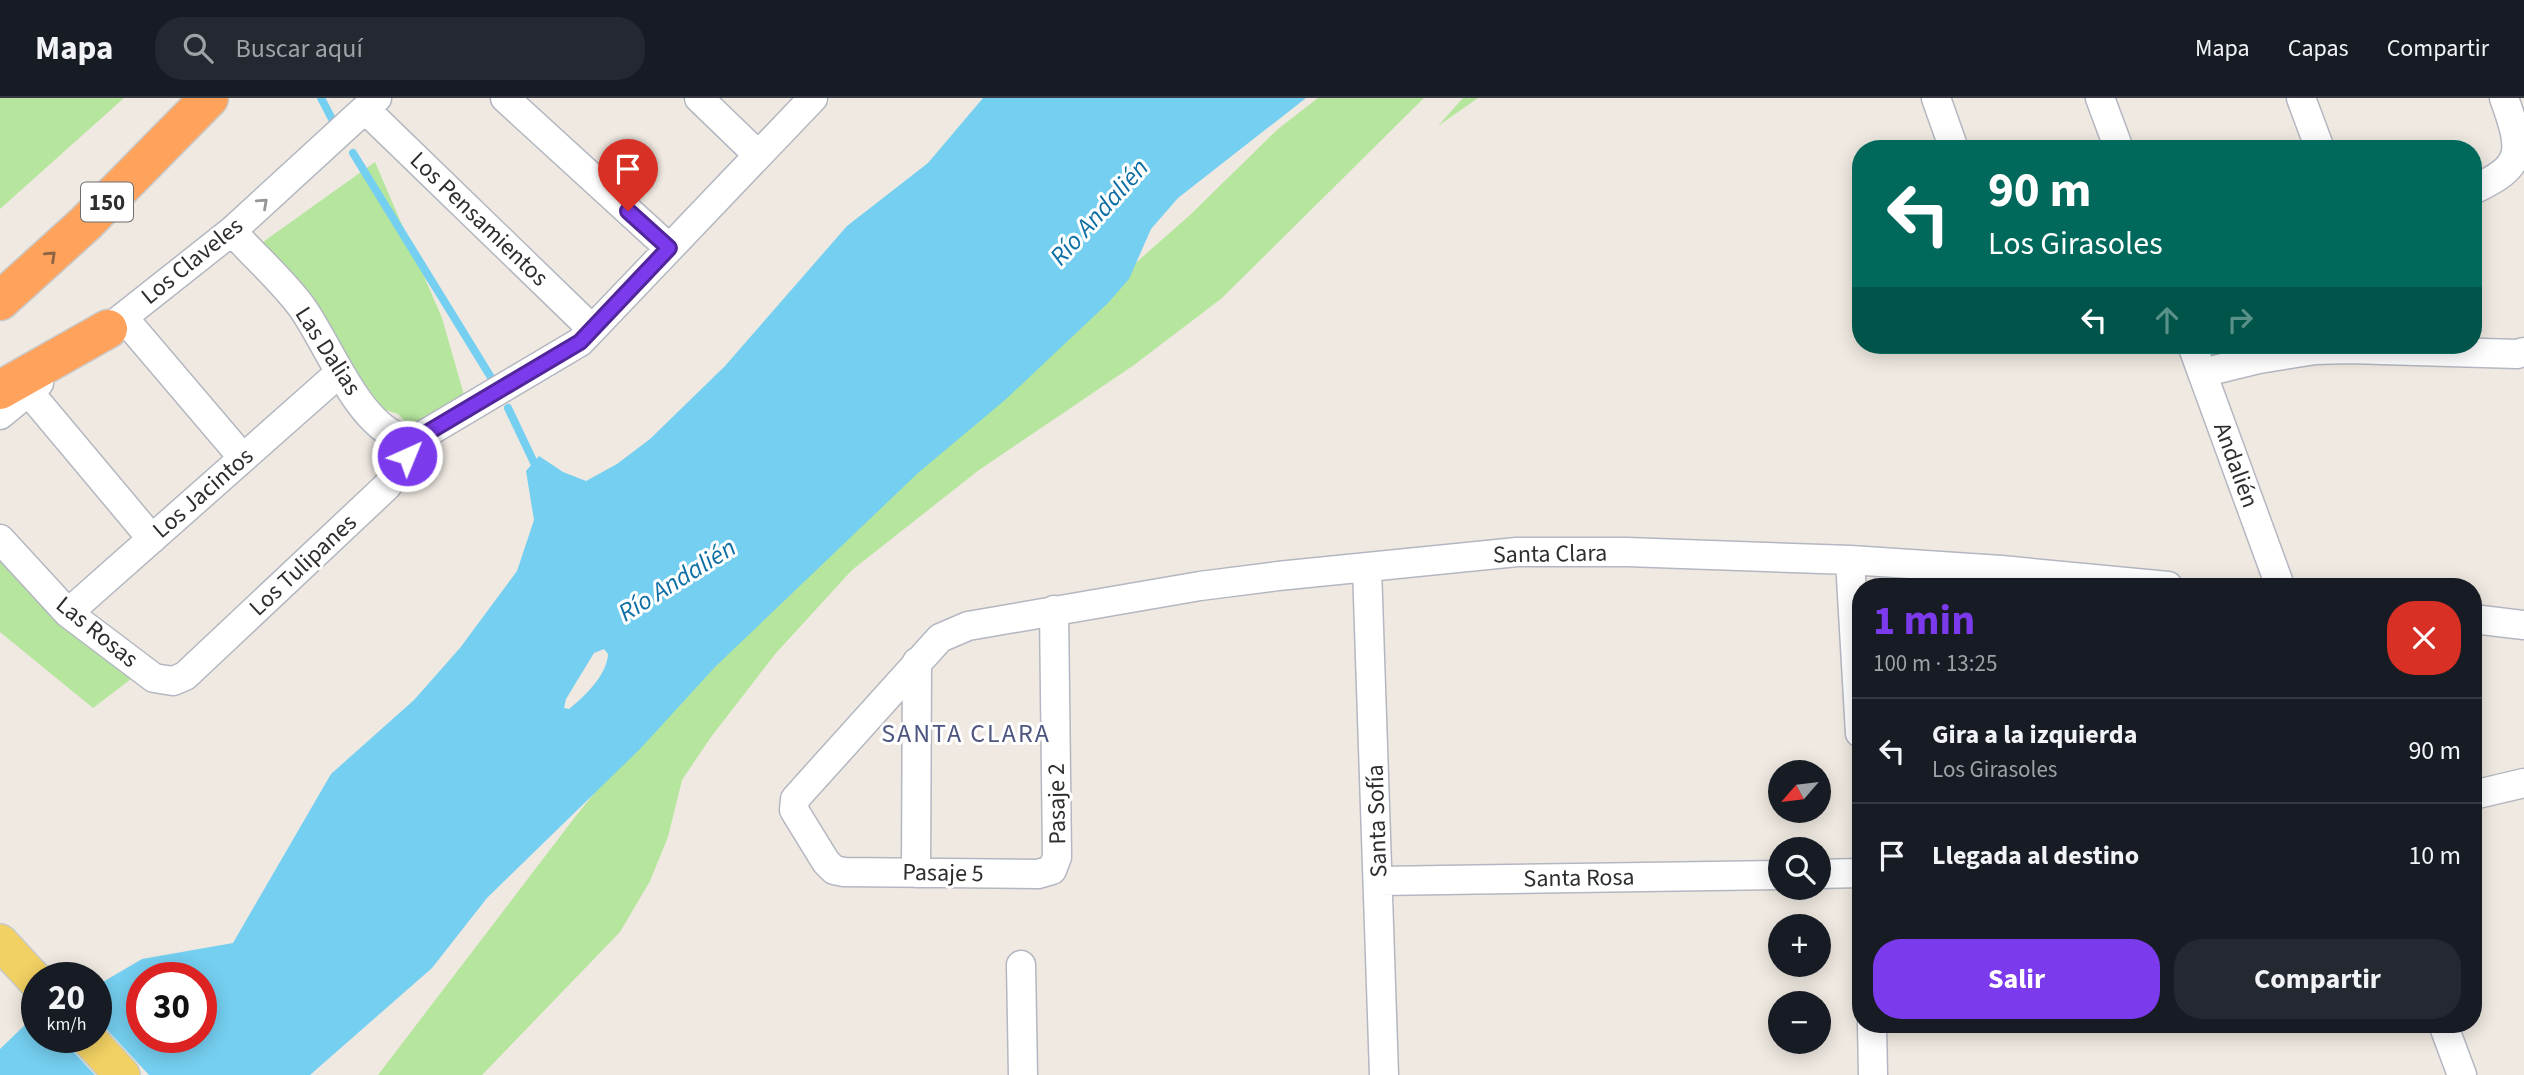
<!DOCTYPE html>
<html lang="es">
<meta charset="utf-8">
<style>
:root{--surface:#171b24;--page:#242831;--text:#f1f3f6;--muted:#9ea1a6;--line:#363941;--accent:#7c3aed}
body{margin:0;font-family:"Source Sans 3",sans-serif;background:var(--page);color:var(--text);height:100vh;display:flex;flex-direction:column;font-size:26px;white-space:nowrap}
*{box-sizing:border-box;margin:0}
p{font-size:23px;color:var(--muted)}
.icon{flex:none;width:38px;height:38px;fill:none;stroke:currentColor;stroke-width:2;stroke-linecap:round;stroke-linejoin:round}
.map{position:relative;flex:1;overflow:hidden}
.sheet{position:absolute;left:1852px;top:480px;width:630px;height:455px;display:flex;flex-direction:column;background:var(--surface);border-radius:28px;box-shadow:0 4px 18px #0003}
.sheet>*{flex:none}
.guide{position:absolute;left:1852px;top:42px;width:630px;height:214px;border-radius:28px;box-shadow:0 4px 18px #0003;background:#00695c;color:#fff;overflow:hidden}
.needle{width:46px;rotate:242deg}
.controls{position:absolute;left:1768px;top:662px;display:grid;gap:14px}
.controls a{display:grid;place-items:center;width:63px;height:63px;border-radius:50%;background:var(--surface);box-shadow:0 4px 18px #0003;font-size:35px}
.speed{position:absolute;left:21px;top:864px;display:flex;gap:14px;font-size:35px;font-weight:700;text-align:center}
.speed>*{display:grid;place-content:center;width:91px;height:91px;border-radius:50%;background:var(--surface);box-shadow:0 4px 18px #0003;line-height:1}
.speed small{font-size:18px;font-weight:400}
.speed .limit{border:10px solid #d22;background:#fff;color:#111}
.pin{position:absolute;display:grid;place-items:center;width:60px;height:60px;color:#fff;margin:-72px -30px;border-radius:50% 50% 50% 0;rotate:-45deg;box-shadow:0 0 7px #0007}
.pin .icon{rotate:45deg}
.me{position:absolute;width:77px;margin:-38px;rotate:44deg;stroke-linejoin:round;filter:drop-shadow(0 0 5px #0008)}
.turn{display:flex;align-items:center;gap:24px;height:147px;padding:0 21px;font-size:32px}
.turn .icon{width:91px;height:91px;stroke-width:2.5}
.turn b{display:block;font-size:49px;line-height:60px}
.lanes{display:flex;align-items:center;height:66px;padding:0 21px;background:#0003;justify-content:center;gap:35px;direction:ltr}
.lanes .off{opacity:.35}
.round{display:grid;place-items:center;flex:none;width:74px;height:74px;border-radius:28px;background:var(--page)}
.head{display:flex;align-items:center;justify-content:space-between;height:119px;padding:0 21px}
h1{font-size:42px;font-weight:700;line-height:52px;color:var(--accent)}
.button{display:flex;gap:14px;margin-top:auto;padding:14px 21px}
.button a{flex:1;height:80px;border-radius:28px;background:var(--accent);color:#fff;font-size:28px;font-weight:700;line-height:80px;text-align:center}
.button a+a{background:var(--page);color:var(--text)}
ul{padding:0;list-style:none}
li{display:flex;align-items:center;gap:21px;height:105px;padding:0 21px;border-top:2px solid var(--line)}
li div{flex:1}
li b{display:block;font-size:26px}
li em{font-style:normal}
header{display:flex;align-items:center;gap:42px;box-sizing:border-box;height:98px;padding:0 35px;background:var(--surface);border-bottom:2px solid var(--line)}
header strong{font-size:33px}
nav{display:flex;gap:38px;margin-inline-start:auto;font-size:24px}
.search{width:490px;height:63px;background:var(--page);display:flex;align-items:center;gap:18px;box-sizing:border-box;padding:0 24px;border-radius:28px;color:var(--muted);font-size:26px}
.map>svg:first-child{display:block}
.green{fill:#b6e59e}
.water{fill:#75cff0;fill-rule:evenodd}
.pier{fill:#efe9e1}
.lines{fill:none;stroke-linecap:round;stroke-linejoin:round}
.stream{stroke:#75cff0;stroke-width:8}
.minor-casing{stroke:#b4b7c1;stroke-width:31}
.major-casing{stroke:#c9c9c9;stroke-width:38}
.highway-casing{stroke:#c9c9c9;stroke-width:41}
.minor{stroke:#fff;stroke-width:28}
.major{stroke:#f2d163;stroke-width:35}
.highway{stroke:#ffa35c;stroke-width:38}
.oneway{stroke:#969696}
.oneway2{stroke:#8c6343}
.route-casing{stroke:#51269a;stroke-width:18}
.route{stroke:#7c3aed;stroke-width:12}
.labels{text-anchor:middle;dominant-baseline:central;stroke-width:6;stroke-linejoin:round;paint-order:stroke}
.shield{fill:#fff;stroke:#6d6d6d;stroke-width:2}
.shield-label{font-size:23px;font-weight:bold;fill:#2e2e2e}
.street-label{font-size:24px;fill:#2e2e2e;stroke:#fff}
.water-label{font-size:26px;font-style:italic;fill:#0d6fa3;stroke:#fff}
.neighbourhood-label{font-size:26px;letter-spacing:2px;fill:#4d5680;stroke:#fff}
</style>
<header>
<strong>Mapa</strong>
<div class="search"><svg class="icon" aria-label="search" viewBox="0 0 24 24"><circle cx="10" cy="10" r="6"/><path d="M15 15l6 6"/></svg>Buscar aquí</div>
<nav><a>Mapa</a><a>Capas</a><a>Compartir</a></nav>
</header>
<div class="map">
<svg width="2524" height="977" viewBox="0 0 2524 977">
<rect width="100%" height="100%" fill="#efe9e1"/>
<path class="green" d="M 0,0 L 124,0 L 0,111 Z
M 1318,0 L 1424,0 L 1222,200 L 1134,267 L 979,372 L 852,472 L 776,555 L 711,639 L 682,682 L 668,739 L 650,783 L 620,834 L 482,977 L 378,977 L 575,719 L 652,624 L 1029,259 L 1190,117 L 1278,31 Z
M 1464,0 L 1478,0 L 1438,28 L 1462,1 Z
M 375,64 L 442,220 L 468,311 L 420,339 L 398,316 L 383,311 L 263,144 Z
M 0,457 L 50,511 L 131,581 L 93,610 L 0,534 Z"/>
<path class="water" d="M 983,0 L 1306,0 L 1178,100 L 1151,131 L 1129,181 L 1108,205 L 1005,302 L 918,375 L 715,569 L 641,650 L 487,800 L 432,870 L 310,977 L 0,977 L 0,951 L 28,924 L 37,920 L 37,940 L 96,940 L 96,888 L 142,861 L 233,845 L 331,676 L 414,602 L 460,550 L 517,473 L 534,422 L 526,373 L 539,358 L 563,374 L 586,383 L 617,366 L 650,341 L 725,268 L 847,128 L 928,65 ZM 604,551 L 608,556 C 607,577 585,598 569,611 L 564,610 L 566,601 L 594,555 ZM 142,880 L 201,880 L 201,940 L 142,940 Z"/>
<path class="pier" d="M 96,920 L 149,977 L 95,977 L 61,940 L 96,940 Z"/>
<g class="lines">
<path class="stream" d="M 321,0 L 333,23
M 353,55 L 492,281
M 508,310 L 538,373"/>
<defs>
<path id="minor" d="M 505,0 L 669,150
M 699,0 L 758,57
M 1936,0 L 1954,51
M 2100,0 L 2119,51
M 2301,0 L 2320,51
M 366,12 L 592,231
M 2473,92 C 2524,68 2524,55 2504,0
M 232,133 C 254,158 281,181 301,208 C 327,243 356,323 399,339 C 406,341 413,339 420,339 L 580,244 L 813,0
M 123,219 L 243,360
M 93,243 L 232,133 L 377,0
M 2192,247 L 2280,488
M 2202,275 L 2259,261 L 2315,252 L 2349,251 L 2517,256 L 2524,254
M 28,293 L 152,441
M 0,317 L 39,285
M 0,441 L 68,515 L 154,580 L 173,583 L 185,578 L 387,388 L 420,339
M 1850,462 L 1860,635
M 1367,470 L 1384,977
M 1054,512 L 1057,759 L 1052,772 L 1038,776 L 844,774 L 834,772 L 826,764 L 794,712 L 795,701 L 940,540 L 968,528 L 1200,488 L 1278,478 L 1517,454 L 1627,454 L 1850,462 L 2001,472 L 2168,488
M 68,515 L 338,276
M 2473,521 L 2524,527
M 2473,697 L 2524,685
M 916,775 L 917,564
M 1818,776 L 1860,775
M 1379,783 L 1780,777
M 1021,867 L 1023,977
M 1872,926 L 1873,977
M 2443,926 L 2462,977"/>
<path id="major" d="M 0,844 L 37,884
M 88,940 L 122,977"/>
<path id="highway" d="M 0,203 L 86,125 L 209,0
M 0,292 L 108,231"/>
</defs>
<use href="#minor" class="minor-casing"/>
<use href="#major" class="major-casing"/>
<use href="#highway" class="highway-casing"/>
<use href="#minor" class="minor"/>
<use href="#major" class="major"/>
<use href="#highway" class="highway"/>
</g>
<defs><path id="oneway-chevron" d="M-2-3.5L2.5 0L-2 3.5" fill="none" stroke-width="1.6" stroke-linecap="round" stroke-linejoin="round" transform="scale(1.75)"/></defs>
<use class="oneway" href="#oneway-chevron" transform="translate(263 105) rotate(-42)"/>
<use class="oneway2" href="#oneway-chevron" transform="translate(51 158) rotate(-43)"/>
<g class="lines">
<defs>
<path id="route" d="M 407,358 L 420,339 L 580,244 L 669,150 L 628,113"/>
</defs>
<use href="#route" class="route-casing"/>
<use href="#route" class="route"/>
</g>
<g class="labels">
<rect class="shield" x="81" y="84.5" width="52" height="39" rx="5"/>
<g class="shield-label">
<text x="107" y="104">150</text>
</g>
<g class="street-label">
<text transform="translate(479 121) rotate(44)">Los Pensamientos</text>
<text transform="translate(192 163) rotate(-39)">Los Claveles</text>
<text transform="translate(328 253) rotate(57)">Las Dalias</text>
<text transform="translate(2236 367) rotate(70)">Andalién</text>
<text transform="translate(203 395) rotate(-41)">Los Jacintos</text>
<text transform="translate(1550 456) rotate(-1)">Santa Clara</text>
<text transform="translate(303 467) rotate(-43)">Los Tulipanes</text>
<text transform="translate(97 534) rotate(39)">Las Rosas</text>
<text transform="translate(1057 706) rotate(-91)">Pasaje 2</text>
<text transform="translate(1377 723) rotate(-92)">Santa Sofía</text>
<text transform="translate(943 775) rotate(1)">Pasaje 5</text>
<text transform="translate(1579 780) rotate(-1)">Santa Rosa</text>
</g>
<g class="water-label">
<text transform="translate(1099 114) rotate(-48)">Río Andalién</text>
<text transform="translate(677 482) rotate(-32)">Río Andalién</text>
</g>
<g class="neighbourhood-label">
<text x="966" y="635">SANTA CLARA</text>
</g>
</g>
</svg>
<div class="controls">
<a><svg class="needle" viewBox="-14 -14 28 28"><path d="M0-13l5 13h-10z" fill="#e53935"/><path d="M0 13l5-13h-10z" fill="#9ea1a6"/></svg></a>
<a><svg class="icon" aria-label="search" viewBox="0 0 24 24"><circle cx="10" cy="10" r="6"/><path d="M15 15l6 6"/></svg></a>
<a>+</a>
<a>−</a>
</div>
<div class="speed"><div>20<small>km/h</small></div><div class="limit">30</div></div>
<div class="pin" style="left:628px;top:113px;background:#d93025"><svg class="icon" aria-label="arrive" viewBox="0 0 24 24"><path d="M6 21V4h12l-3 4 3 4H6"/></svg></div>
<svg class="me" style="left:407px;top:358px" viewBox="-20 -20 40 40"><circle r="17" fill="#7c3aed" stroke="#fff" stroke-width="3"/><path d="M0-11L8 9 0 5-8 9z" fill="#fff"/></svg>
<div class="guide">
<div class="turn"><svg class="icon" aria-label="left" viewBox="0 0 24 24"><path d="M17 20v-9H6M10 6l-5 5 5 5"/></svg><div><b>90 m</b>Los Girasoles</div></div>
<div class="lanes"><svg class="icon" aria-label="left" viewBox="0 0 24 24"><path d="M17 20v-9H6M10 6l-5 5 5 5"/></svg><svg class="icon off" aria-label="ahead" viewBox="0 0 24 24"><path d="M12 20V5M6 11l6-6 6 6"/></svg><svg class="icon off" aria-label="right" viewBox="0 0 24 24"><path d="M7 20v-9h11M14 6l5 5-5 5"/></svg></div>
</div>
<section class="sheet">
<div class="head"><div><h1>1 min</h1><p>100 m · 13:25</p></div><a class="round" style="background:#d93025;color:#fff"><svg class="icon" aria-label="close" viewBox="0 0 24 24"><path d="M6 6l12 12M18 6L6 18"/></svg></a></div>
<ul>
<li><svg class="icon" aria-label="left" viewBox="0 0 24 24"><path d="M17 20v-9H6M10 6l-5 5 5 5"/></svg><div><b>Gira a la izquierda</b><p>Los Girasoles</p></div><em>90 m</em></li>
<li><svg class="icon" aria-label="arrive" viewBox="0 0 24 24"><path d="M6 21V4h12l-3 4 3 4H6"/></svg><div><b>Llegada al destino</b></div><em>10 m</em></li>
</ul>
<div class="button"><a>Salir</a><a>Compartir</a></div>
</section>
</div>
